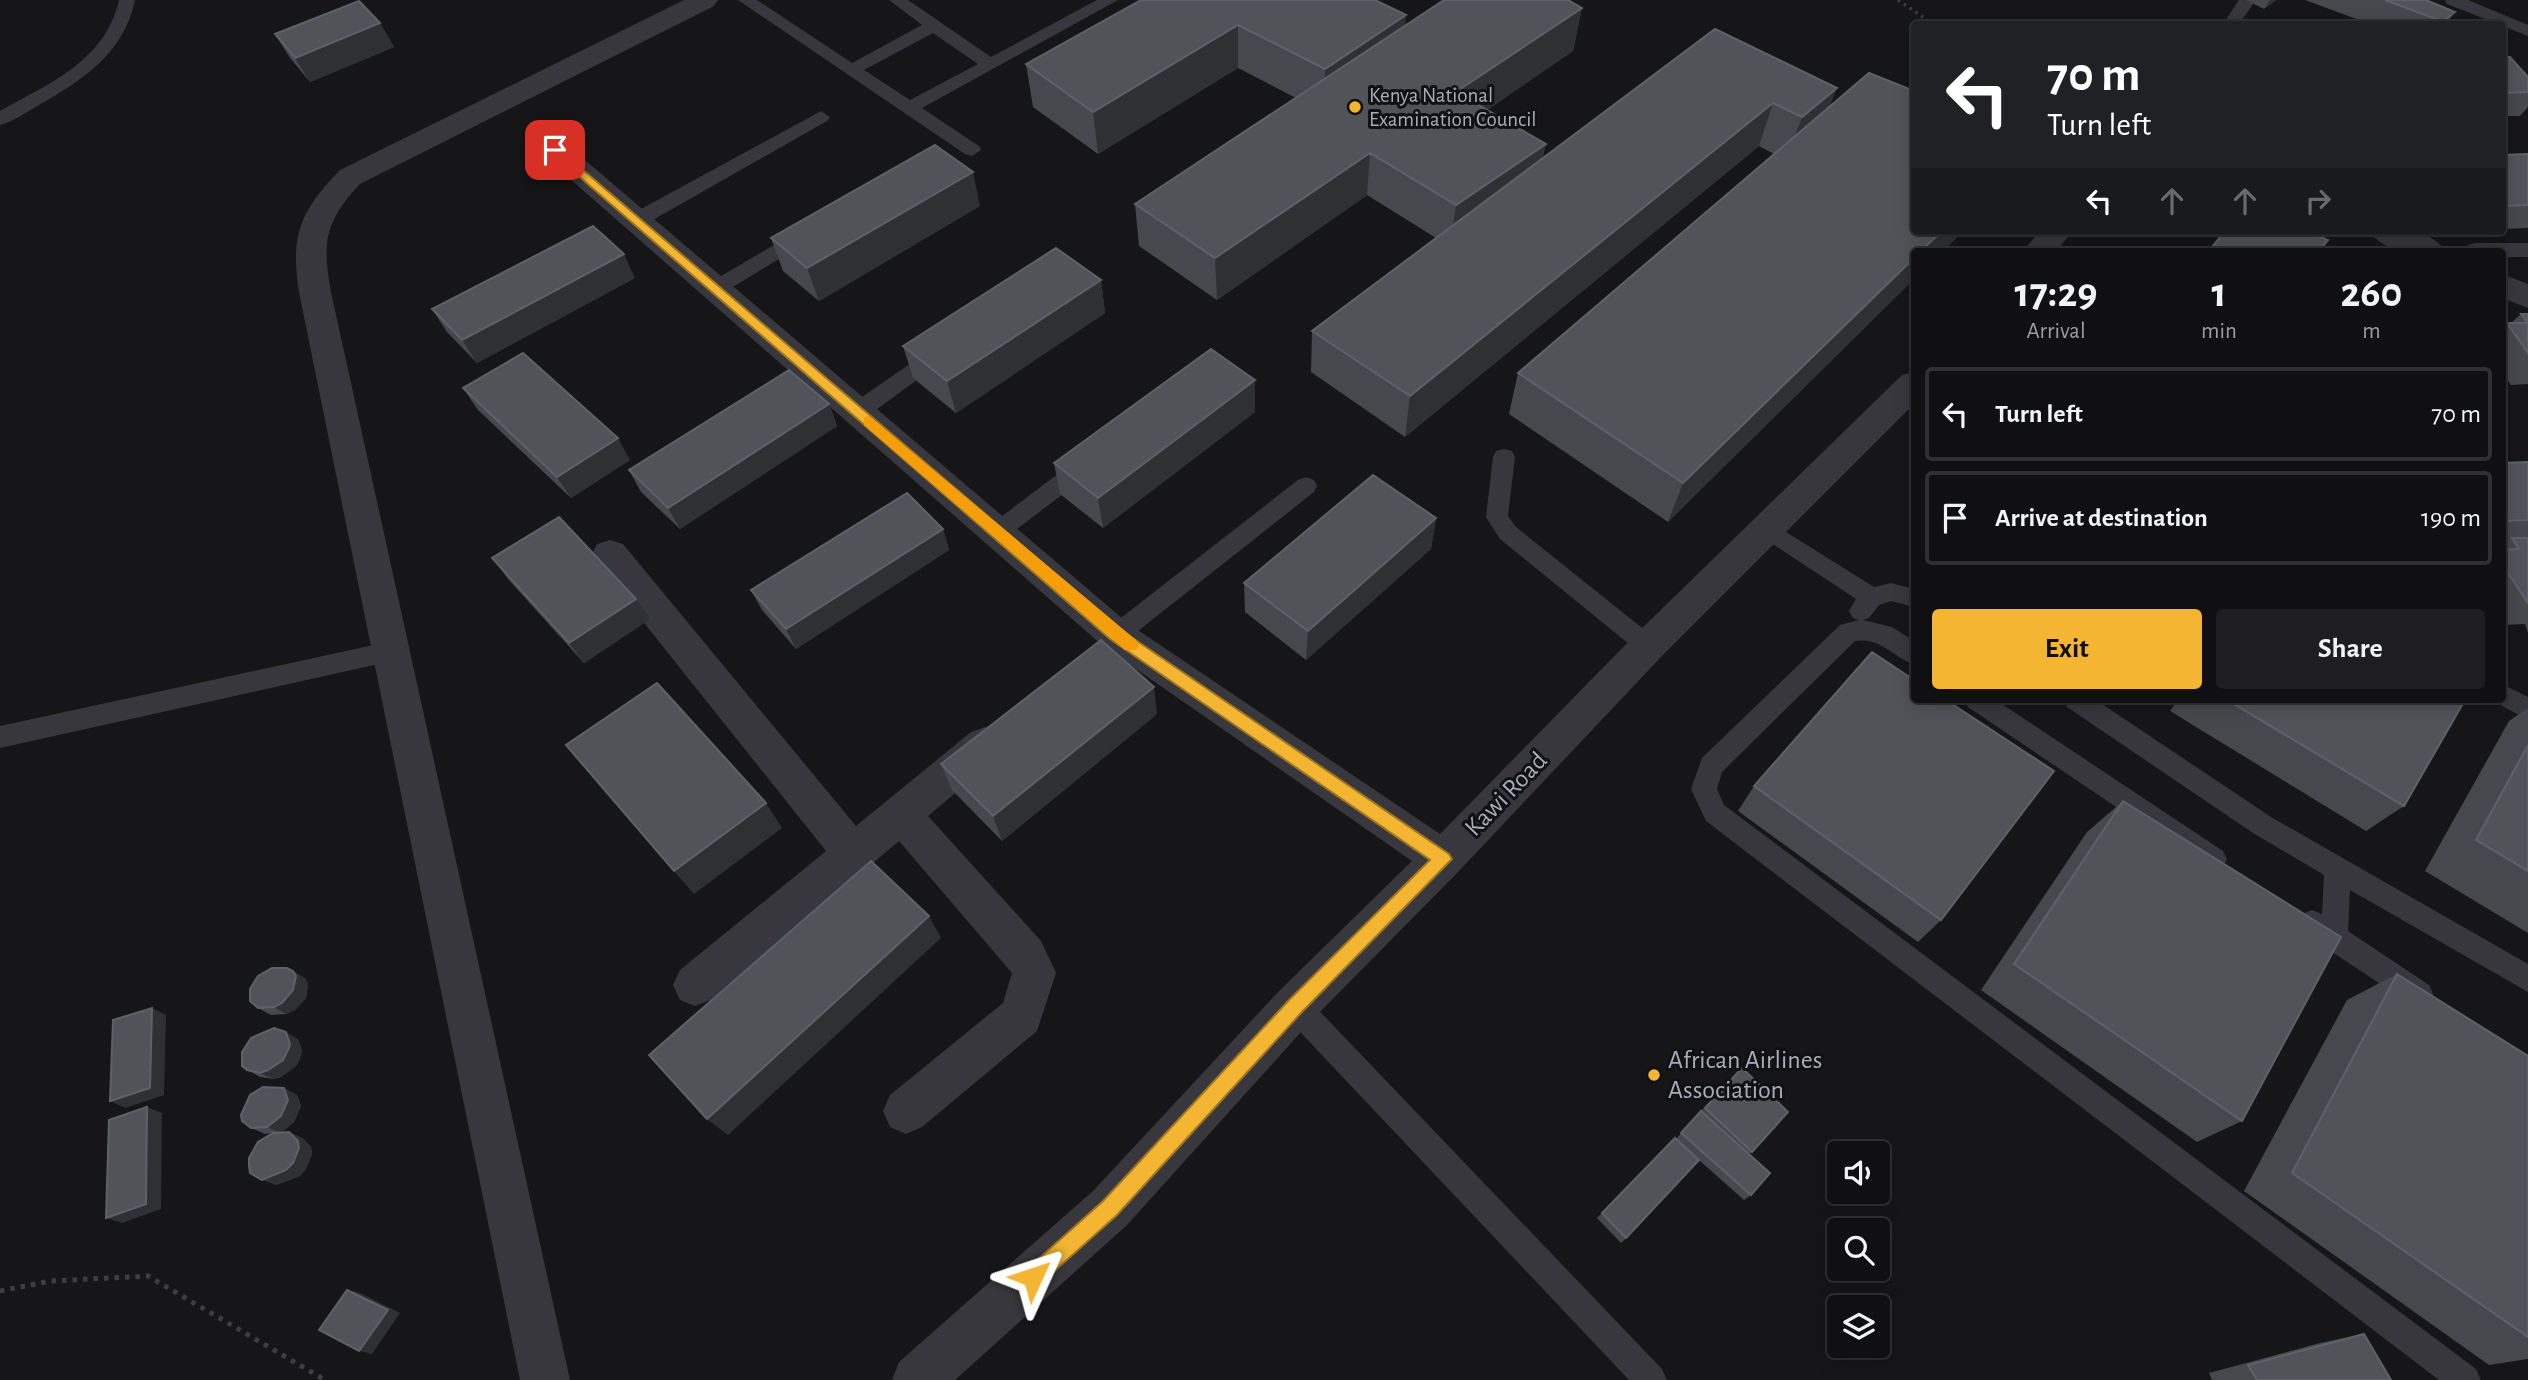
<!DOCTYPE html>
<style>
:root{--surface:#101012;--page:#1e1e20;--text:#f1f3f6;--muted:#9c9d9f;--line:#303032;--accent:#f3b532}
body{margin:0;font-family:"Alegreya Sans",sans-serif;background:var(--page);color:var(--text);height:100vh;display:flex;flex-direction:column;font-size:26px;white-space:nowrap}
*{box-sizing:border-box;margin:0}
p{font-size:23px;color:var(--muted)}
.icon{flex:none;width:38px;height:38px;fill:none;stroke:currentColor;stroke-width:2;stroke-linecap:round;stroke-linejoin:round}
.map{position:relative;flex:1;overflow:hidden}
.drawer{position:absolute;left:1911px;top:248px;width:595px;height:455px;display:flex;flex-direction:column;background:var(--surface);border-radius:7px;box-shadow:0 4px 18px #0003,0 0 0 2px var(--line)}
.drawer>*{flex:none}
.hud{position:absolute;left:1911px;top:21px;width:595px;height:214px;border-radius:7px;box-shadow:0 4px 18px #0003,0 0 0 2px var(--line);background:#202124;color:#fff;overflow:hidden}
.tools{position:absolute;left:1827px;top:1141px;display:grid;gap:14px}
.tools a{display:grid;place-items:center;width:63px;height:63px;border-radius:7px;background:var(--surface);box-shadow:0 4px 18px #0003,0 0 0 2px var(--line);font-size:35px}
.pin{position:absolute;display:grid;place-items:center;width:60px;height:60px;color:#fff;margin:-30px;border-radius:14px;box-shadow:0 4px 10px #0006}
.me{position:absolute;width:77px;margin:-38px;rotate:48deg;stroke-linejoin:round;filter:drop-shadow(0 0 5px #0008)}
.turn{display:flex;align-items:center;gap:24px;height:147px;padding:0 21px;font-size:32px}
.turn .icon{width:91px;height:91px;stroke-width:2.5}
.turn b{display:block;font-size:49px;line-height:60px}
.lanes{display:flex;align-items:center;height:66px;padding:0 21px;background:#0003;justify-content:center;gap:35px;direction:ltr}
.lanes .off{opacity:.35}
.eta{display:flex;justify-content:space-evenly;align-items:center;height:119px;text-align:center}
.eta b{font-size:42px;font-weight:600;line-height:49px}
.primary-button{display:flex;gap:14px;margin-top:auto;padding:14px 21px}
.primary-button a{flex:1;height:80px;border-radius:7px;background:var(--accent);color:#111;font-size:28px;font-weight:600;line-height:80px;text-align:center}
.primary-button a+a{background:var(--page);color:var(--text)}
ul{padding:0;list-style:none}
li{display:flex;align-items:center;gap:21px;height:94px;margin:0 14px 10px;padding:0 7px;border:4px solid var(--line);border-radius:7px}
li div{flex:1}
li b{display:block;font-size:26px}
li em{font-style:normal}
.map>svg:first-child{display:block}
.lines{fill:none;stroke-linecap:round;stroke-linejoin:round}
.path-far1{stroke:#3d3e44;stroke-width:3.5;stroke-dasharray:2.5 4.5;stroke-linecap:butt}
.path{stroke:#3d3e44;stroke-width:5;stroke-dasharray:4.5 6;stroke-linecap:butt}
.service{fill:#37373d;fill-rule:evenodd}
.minor{fill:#37373d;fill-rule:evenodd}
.wall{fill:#47484d}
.shaded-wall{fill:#2f3033}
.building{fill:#525359;stroke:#5f6168;stroke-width:2}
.route{fill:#f3b532;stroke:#9e7620;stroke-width:2}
.slow{fill:#f59e0b}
.poi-dot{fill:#f3b532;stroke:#111113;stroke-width:2.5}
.labels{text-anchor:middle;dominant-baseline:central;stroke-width:6;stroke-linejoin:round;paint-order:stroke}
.far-poi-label{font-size:21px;fill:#a7acb8;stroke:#111113;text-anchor:start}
.street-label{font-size:26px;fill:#a7acb8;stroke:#111113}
.poi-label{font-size:26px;fill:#a7acb8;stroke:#111113;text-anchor:start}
</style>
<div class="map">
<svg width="2528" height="1380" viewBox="0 0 2528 1380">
<rect width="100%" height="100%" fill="#161618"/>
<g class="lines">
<path class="path-far1" d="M 1898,0 L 1933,24"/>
<path class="path" d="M 0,1291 L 51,1281 L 148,1276 L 325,1380"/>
<path class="service" d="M 119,0 L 135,0 C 124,53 83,80 39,105 C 27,112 14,121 0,125 L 0,111 C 50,83 105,61 119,0 Z
M 738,0 L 757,0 L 852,63 L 922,25 L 889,0 L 908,0 L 991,57 L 1097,0 L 1118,0 L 922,108 L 979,146 L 981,150 L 972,156 L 965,154 ZM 933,33 L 978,64 L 910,100 L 864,70 Z
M 2239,0 L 2256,0 L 2239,24 L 2223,24 Z
M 2445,0 L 2468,0 L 2528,25 L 2528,36 L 2447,4 Z
M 821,111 L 830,117 L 827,121 L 644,225 L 630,225 L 627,220 L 630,215 Z
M 805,227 L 812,229 L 815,234 L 812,239 L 723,293 L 709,293 L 706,288 L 709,283 Z
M 2475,243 L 2528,243 L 2528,257 L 2502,257 L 2502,252 L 2466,252 L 2468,245 Z
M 937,347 L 944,350 L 947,355 L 944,360 L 865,418 L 857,420 L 849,418 L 846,412 L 849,406 L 930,350 Z
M 1504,449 L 1512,451 L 1515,457 L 1508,516 L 1516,527 L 1656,639 L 1660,646 L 1656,653 L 1648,656 L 1640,653 L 1500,539 L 1486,517 L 1493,457 L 1496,451 Z
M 1083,459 L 1091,461 L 1094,467 L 1091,473 L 1005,538 L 997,541 L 989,538 L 986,532 L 989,526 L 1075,461 Z
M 1306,477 L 1314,480 L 1317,486 L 1314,492 L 1124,642 L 1116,645 L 1108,642 L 1104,635 L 1108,628 L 1298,480 Z
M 1767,520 L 1874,587 L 1891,583 L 1914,589 L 1914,607 L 1891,601 L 1879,605 L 1869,618 L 1863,620 L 1892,627 L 1914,641 L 1914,664 C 1892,657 1881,637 1855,641 L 1722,772 L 1717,789 L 1724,805 L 2476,1369 L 2481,1380 L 2439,1380 L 1706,821 L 1691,789 L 1702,758 L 1840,625 L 1859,620 L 1853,618 L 1849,611 L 1856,599 L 1759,535 L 1756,529 L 1759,523 Z
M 392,641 L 401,644 L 404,651 L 401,658 L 392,661 L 0,748 L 0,726 Z
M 2502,684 L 2528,697 L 2528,720 L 2493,701 L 2502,700 Z
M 1965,700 L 1996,700 L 2223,851 L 2227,859 L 2223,867 L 2214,871 L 2205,867 L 1968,707 Z
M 2064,700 L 2096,700 L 2271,817 L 2528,964 L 2528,992 L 2350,890 L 2348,931 L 2429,985 L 2433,994 L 2429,1003 L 2419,1007 L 2409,1003 L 2302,932 L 2298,923 L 2302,914 L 2312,910 L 2322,914 L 2324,875 L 2253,833 L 2067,707 Z
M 1295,992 L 1305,996 L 1662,1369 L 1667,1380 L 1629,1380 L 1285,1016 L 1281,1006 L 1285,996 Z"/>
<path class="minor" d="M 684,0 L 718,0 L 714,6 L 360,184 C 325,221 322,242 331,292 L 570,1380 L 520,1380 L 299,292 C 290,236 300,211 340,170 Z
M 555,141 L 565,143 L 1129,624 L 1440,834 L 1635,635 L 1902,375 L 1914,372 L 1914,404 L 1661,657 L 1458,872 L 1311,1021 L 1127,1225 L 955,1380 L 892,1380 L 899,1362 L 1093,1191 L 1279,991 L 1412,861 L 1103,646 L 545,157 L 540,150 L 545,143 Z
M 2040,231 L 2073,231 L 2055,252 L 2022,252 Z
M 2370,231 C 2395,231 2431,227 2446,252 C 2421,252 2385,256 2370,231 Z
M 2502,274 L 2528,284 L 2528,308 L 2502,298 Z
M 610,540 L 623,544 L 856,826 L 971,732 L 985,727 L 999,732 L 1005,744 L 999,756 L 928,816 L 1041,941 L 1056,973 L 1037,1031 L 922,1127 L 906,1134 L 890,1127 L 883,1111 L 890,1095 L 1003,1003 L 1012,973 L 899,841 L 710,1000 L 695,1006 L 680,1000 L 673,985 L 680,970 L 826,851 L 597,564 L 592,554 L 597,544 Z"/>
</g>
<path class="wall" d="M 1141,0 L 1405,25 L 1582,8 L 1573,51 L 1487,110 L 1543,158 L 1715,29 L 1830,106 L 1914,231 L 1963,231 L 1942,252 L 1914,252 L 1914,279 L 1668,522 L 1509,414 L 1518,373 L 1774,154 L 1759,146 L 1405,437 L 1311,372 L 1312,331 L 1436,238 L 1367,195 L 1217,300 L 1139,246 L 1135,204 L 1296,98 L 1238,68 L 1098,154 L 1033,107 L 1026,64 Z
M 2246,0 L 2276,0 L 2264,9 Z
M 2305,0 L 2426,0 L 2455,12 L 2447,22 L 2456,24 L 2370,24 Z
M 380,23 L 394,47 L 310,82 L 290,58 L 275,34 Z
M 2502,57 L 2528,77 L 2528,107 L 2520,116 L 2502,116 Z
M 2528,154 L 2528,228 L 2502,229 L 2502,155 Z
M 980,206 L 819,301 L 783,271 L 771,238 Z
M 635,278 L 477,363 L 447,332 L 432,309 Z
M 1101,280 L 1105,313 L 956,413 L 913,378 L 903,346 Z
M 2521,314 L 2528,314 L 2528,384 L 2511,385 L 2502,372 L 2502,328 L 2507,323 L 2511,323 Z
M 463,388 L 630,460 L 571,498 L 478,410 Z
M 829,404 L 837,426 L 680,529 L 641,492 L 629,470 Z
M 1255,412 L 1103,528 L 1060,494 L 1054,463 Z
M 2528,462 L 2528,633 L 2525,624 L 2503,625 L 2502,624 L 2502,546 L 2509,541 L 2502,541 L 2502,463 Z
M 1436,518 L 1431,549 L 1306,660 L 1245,612 L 1244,583 Z
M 943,529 L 949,550 L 796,649 L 762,610 L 751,590 Z
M 492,558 L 650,619 L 584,663 L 508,579 Z
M 2178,700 L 2465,700 L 2404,806 L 2366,831 L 2170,711 Z
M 2528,708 L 2528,933 L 2425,871 L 2509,721 Z
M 1157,714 L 1002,841 L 952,790 L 941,764 Z
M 1754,786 L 1941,920 L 1918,942 L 1738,811 Z
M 2123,801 L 2242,1121 L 2197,1142 L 1981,990 L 2087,832 Z
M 2397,974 L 2528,1056 L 2528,1359 L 2489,1365 L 2244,1191 L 2347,1000 Z
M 305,978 L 308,984 L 306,998 L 295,1010 L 286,1014 L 271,1015 L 258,1008 Z
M 298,1039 L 302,1051 L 300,1058 L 296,1066 L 281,1077 L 273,1079 L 260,1077 L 247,1070 Z
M 1742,1068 L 1752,1152 L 1749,1154 L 1751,1195 L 1744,1200 L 1682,1145 L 1626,1238 L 1621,1243 L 1597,1218 L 1675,1138 L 1676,1139 L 1701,1111 Z
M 297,1095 L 301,1106 L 294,1122 L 281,1133 L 289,1132 L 302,1138 L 311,1147 L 312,1154 L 306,1169 L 300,1176 L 276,1185 L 272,1133 L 265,1134 L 251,1128 Z
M 2364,1334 L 2391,1380 L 2212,1380 L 2209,1373 L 2320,1343 Z"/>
<path class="shaded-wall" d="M 2270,0 L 2276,0 L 2264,9 Z
M 1582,8 L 1573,51 L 1450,135 L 1456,92 Z
M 1406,15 L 1402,58 L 1323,112 L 1325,69 Z
M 380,23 L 394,47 L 310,82 L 295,58 Z
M 1238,25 L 1238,68 L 1098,154 L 1093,112 Z
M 1837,88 L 1820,131 L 1786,160 L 1802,117 Z
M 1773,103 L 1759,146 L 1405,437 L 1410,396 Z
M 1546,144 L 1537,187 L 1450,247 L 1456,205 Z
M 1370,153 L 1367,195 L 1217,300 L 1215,258 Z
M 973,172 L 980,206 L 819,301 L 807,268 Z
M 1942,231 L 1963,231 L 1942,252 L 1920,252 Z
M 624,254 L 635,278 L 477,363 L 462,340 Z
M 1914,258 L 1914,279 L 1668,522 L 1683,483 Z
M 1101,280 L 1105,313 L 956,413 L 947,381 Z
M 1255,380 L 1255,412 L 1103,528 L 1098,498 Z
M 829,404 L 837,426 L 680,529 L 668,508 Z
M 618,438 L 630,460 L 571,498 L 557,477 Z
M 1436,518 L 1431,549 L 1306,660 L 1308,631 Z
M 943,529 L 949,550 L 796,649 L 786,629 Z
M 636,599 L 650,619 L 584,663 L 569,643 Z
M 1154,687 L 1157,714 L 1002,841 L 993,816 Z
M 766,803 L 782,828 L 694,894 L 674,871 Z
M 929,916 L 941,938 L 728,1135 L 707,1119 Z
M 293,971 L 305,978 L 308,984 L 306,998 L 295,1010 L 286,1014 L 274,1007 Z
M 152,1008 L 166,1015 L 164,1095 L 125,1108 L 110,1101 Z
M 286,1032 L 298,1039 L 302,1051 L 296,1066 L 281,1077 L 273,1079 L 260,1073 Z
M 284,1088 L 297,1095 L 301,1106 L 294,1122 L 281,1133 L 267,1127 Z
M 147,1107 L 162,1113 L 161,1209 L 122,1223 L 106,1218 Z
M 289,1132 L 302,1138 L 311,1147 L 312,1154 L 306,1169 L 300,1176 L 276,1185 L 262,1180 Z
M 347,1290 L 360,1293 L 400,1313 L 372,1354 L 359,1351 Z"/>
<path class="building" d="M 1141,0 L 1375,0 L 1406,15 L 1325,69 L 1238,25 L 1093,112 L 1026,64 Z
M 1444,0 L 1568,0 L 1582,8 L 1456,92 L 1546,144 L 1456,205 L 1370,153 L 1215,258 L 1135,204 Z
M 2385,0 L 2426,0 L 2455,12 L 2443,21 L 2456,24 L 2427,24 L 2436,19 Z
M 359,1 L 380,23 L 295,58 L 275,34 Z
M 1715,29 L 1837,88 L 1802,117 L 1773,103 L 1410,396 L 1312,331 Z
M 2502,57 L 2510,57 L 2528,77 L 2528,92 L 2502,93 Z
M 1869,73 L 1914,91 L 1914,231 L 1942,231 L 1920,252 L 1914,252 L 1914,258 L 1683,483 L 1518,373 Z
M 935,145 L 973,172 L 807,268 L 771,238 Z
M 2528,154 L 2528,205 L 2502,206 L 2502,155 Z
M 593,226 L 624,254 L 462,340 L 432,309 Z
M 2225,231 L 2308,231 L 2328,240 L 2318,252 L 2208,252 Z
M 1056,248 L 1101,280 L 947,381 L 903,346 Z
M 2521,314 L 2528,314 L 2528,353 L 2507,323 L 2528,323 Z
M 1211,349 L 1255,380 L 1098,498 L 1054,463 Z
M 523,353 L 618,438 L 557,477 L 463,388 Z
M 789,370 L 829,404 L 668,508 L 629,470 Z
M 2528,462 L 2528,520 L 2502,521 L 2502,463 Z
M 1373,475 L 1436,518 L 1308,631 L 1244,583 Z
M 907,493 L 943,529 L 786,629 L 751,590 Z
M 559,517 L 636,599 L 569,643 L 492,558 Z
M 2512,538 L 2528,538 L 2528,603 L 2502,564 L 2502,550 L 2519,549 Z
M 1101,640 L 1154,687 L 993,816 L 941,764 Z
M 1872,652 L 1914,680 L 1914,700 L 1946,700 L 2054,771 L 1941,920 L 1754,786 Z
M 657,683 L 766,803 L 674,871 L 566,745 Z
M 2227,700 L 2465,700 L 2404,806 Z
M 2528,745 L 2528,871 L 2476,840 Z
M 2123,801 L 2341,937 L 2242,1121 L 2014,964 Z
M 871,861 L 929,916 L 707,1119 L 649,1055 Z
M 272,968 L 287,968 L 293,971 L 296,976 L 293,990 L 282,1003 L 274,1007 L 258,1008 L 250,1001 L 250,989 L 258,976 Z
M 2397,974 L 2528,1056 L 2528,1337 L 2292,1173 Z
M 152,1008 L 150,1088 L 110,1101 L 113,1020 Z
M 274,1028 L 286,1032 L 290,1045 L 287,1052 L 283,1060 L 268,1070 L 260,1073 L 247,1070 L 242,1066 L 242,1052 L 251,1038 Z
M 1742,1068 L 1788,1112 L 1752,1152 L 1705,1108 Z
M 263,1087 L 284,1088 L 288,1100 L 281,1116 L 267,1127 L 251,1128 L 242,1121 L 241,1115 L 250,1095 Z
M 147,1107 L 146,1204 L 106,1218 L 109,1120 Z
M 1701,1111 L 1770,1173 L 1751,1195 L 1681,1133 Z
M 289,1132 L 298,1141 L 299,1148 L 293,1163 L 286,1170 L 262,1180 L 250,1173 L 249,1166 L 249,1158 L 258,1142 L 273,1133 Z
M 1675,1138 L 1699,1160 L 1626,1238 L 1602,1213 Z
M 347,1290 L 388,1310 L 359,1351 L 319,1330 Z
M 2364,1334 L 2391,1380 L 2257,1380 L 2248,1365 Z"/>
<path class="route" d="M 555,146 L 1121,630 L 1449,854 L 1452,859 L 1302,1012 L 1117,1215 L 1040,1284 L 1033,1287 L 1026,1284 L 1023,1277 L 1026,1270 L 1103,1201 L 1289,1000 L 1430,860 L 1110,639 L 551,152 L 549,150 Z"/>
<path class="slow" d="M 869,416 L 1136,640 L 1139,645 L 1136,650 L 1125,650 L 864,425 L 864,418 Z"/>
<g class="poi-dot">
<circle cx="1355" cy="107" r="7"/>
<circle cx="1654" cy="1075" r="7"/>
</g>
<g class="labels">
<g class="far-poi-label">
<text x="1369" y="95">Kenya National<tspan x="1369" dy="24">Examination Council</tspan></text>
</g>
<g class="street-label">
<text transform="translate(1506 794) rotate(-46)">Kawi Road</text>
</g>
<g class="poi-label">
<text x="1668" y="1060">African Airlines<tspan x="1668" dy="30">Association</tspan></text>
</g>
</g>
</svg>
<div class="tools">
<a><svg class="icon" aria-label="sound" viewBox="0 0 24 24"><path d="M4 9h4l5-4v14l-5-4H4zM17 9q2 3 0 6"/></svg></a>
<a><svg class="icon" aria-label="search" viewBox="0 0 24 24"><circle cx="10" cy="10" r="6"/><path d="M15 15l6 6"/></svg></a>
<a><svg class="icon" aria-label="layers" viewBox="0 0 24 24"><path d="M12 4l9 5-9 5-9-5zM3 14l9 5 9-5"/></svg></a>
</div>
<div class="pin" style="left:555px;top:150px;background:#d93025"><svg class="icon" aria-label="arrive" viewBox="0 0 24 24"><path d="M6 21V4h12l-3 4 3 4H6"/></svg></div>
<svg class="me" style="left:1033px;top:1277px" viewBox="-20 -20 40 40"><path d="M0-17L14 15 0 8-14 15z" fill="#f3b532" stroke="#fff" stroke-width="4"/></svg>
<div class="hud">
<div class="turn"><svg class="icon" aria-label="left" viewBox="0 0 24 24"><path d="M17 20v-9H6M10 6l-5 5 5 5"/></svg><div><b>70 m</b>Turn left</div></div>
<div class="lanes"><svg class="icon" aria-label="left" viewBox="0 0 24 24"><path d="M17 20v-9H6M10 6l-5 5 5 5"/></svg><svg class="icon off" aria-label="ahead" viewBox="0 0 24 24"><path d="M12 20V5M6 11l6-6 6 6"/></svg><svg class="icon off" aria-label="ahead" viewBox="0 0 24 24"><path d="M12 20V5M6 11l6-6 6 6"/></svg><svg class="icon off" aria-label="right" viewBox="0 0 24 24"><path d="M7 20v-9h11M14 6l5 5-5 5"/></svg></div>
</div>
<section class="drawer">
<div class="eta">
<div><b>17:29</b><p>Arrival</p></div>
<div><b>1</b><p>min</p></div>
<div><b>260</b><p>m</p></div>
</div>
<ul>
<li><svg class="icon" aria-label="left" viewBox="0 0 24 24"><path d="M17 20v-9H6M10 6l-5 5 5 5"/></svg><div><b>Turn left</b></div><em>70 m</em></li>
<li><svg class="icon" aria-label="arrive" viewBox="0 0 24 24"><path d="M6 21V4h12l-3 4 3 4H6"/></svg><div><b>Arrive at destination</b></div><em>190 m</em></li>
</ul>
<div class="primary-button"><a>Exit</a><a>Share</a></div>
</section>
</div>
